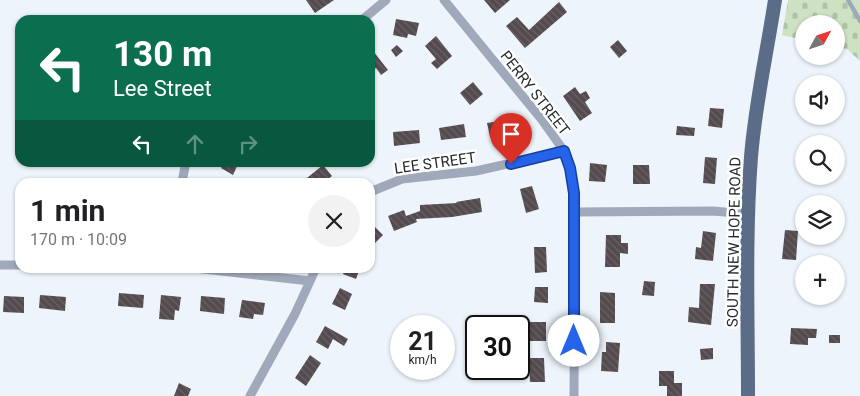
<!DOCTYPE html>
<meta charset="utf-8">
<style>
:root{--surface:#fff;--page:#f2f2f2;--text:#202124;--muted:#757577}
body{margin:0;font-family:Roboto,sans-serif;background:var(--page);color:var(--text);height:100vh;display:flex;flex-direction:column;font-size:19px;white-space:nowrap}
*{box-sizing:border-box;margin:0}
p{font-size:16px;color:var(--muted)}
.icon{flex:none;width:28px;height:28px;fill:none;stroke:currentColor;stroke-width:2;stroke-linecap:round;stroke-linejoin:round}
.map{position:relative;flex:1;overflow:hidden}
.side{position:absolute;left:15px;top:178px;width:360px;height:95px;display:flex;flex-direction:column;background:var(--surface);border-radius:15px;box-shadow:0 1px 4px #0004}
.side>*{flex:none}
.banner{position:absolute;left:15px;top:15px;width:360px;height:152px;border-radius:15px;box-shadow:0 1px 4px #0004;background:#0b6e4f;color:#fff;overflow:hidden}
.needle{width:32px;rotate:50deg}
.buttons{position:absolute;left:795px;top:15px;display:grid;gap:10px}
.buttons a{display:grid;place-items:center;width:50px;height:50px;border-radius:50%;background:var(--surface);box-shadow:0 1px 4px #0004;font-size:25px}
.speed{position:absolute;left:390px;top:315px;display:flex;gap:10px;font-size:25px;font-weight:700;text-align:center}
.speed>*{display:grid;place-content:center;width:65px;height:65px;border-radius:50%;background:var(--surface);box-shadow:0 1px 4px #0004;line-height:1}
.speed small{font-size:12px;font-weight:400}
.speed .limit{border:2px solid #111;border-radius:8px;background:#fff;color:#111}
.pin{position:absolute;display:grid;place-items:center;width:42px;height:42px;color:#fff;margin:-51px -21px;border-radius:50% 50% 50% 0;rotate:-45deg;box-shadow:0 0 5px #0007}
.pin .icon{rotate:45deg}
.me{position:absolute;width:55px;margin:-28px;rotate:0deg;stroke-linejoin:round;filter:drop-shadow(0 0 4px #0008)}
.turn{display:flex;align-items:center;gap:18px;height:105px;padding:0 15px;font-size:22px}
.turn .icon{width:65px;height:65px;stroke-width:2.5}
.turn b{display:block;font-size:35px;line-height:42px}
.lanes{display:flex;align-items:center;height:48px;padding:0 15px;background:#0003;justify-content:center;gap:25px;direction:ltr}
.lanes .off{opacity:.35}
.round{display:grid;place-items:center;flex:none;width:52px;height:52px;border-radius:26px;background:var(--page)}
.head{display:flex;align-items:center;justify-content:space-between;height:85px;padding:0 15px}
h1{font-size:30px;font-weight:700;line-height:38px}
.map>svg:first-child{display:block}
.cemetery{fill:url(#cemetery-stones)}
.building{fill:url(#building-back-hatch)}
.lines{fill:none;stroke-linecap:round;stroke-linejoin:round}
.lane{stroke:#a0a9b9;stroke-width:4.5}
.street{stroke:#a0a9b9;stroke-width:9}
.primary{stroke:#5b6c88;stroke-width:14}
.route-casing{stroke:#184099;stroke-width:12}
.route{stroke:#2563eb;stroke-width:9}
.labels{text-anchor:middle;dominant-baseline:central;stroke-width:5;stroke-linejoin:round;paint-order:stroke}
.street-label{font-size:15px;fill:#26292b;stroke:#fff}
</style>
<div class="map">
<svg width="860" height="396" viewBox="0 0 860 396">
<defs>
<pattern id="cemetery-stones" width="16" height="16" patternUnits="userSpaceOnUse" patternTransform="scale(1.25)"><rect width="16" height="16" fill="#cde2c3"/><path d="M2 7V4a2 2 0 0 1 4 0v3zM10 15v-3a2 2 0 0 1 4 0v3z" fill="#b0c2a8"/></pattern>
<pattern id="building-back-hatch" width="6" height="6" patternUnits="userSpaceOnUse" patternTransform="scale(1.25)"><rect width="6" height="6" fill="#544b4e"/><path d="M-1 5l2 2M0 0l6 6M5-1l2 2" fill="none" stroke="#696265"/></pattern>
</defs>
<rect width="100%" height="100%" fill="#edf4fb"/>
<path class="cemetery" d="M 788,0 L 860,0 L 860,61 L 847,49 L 836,47 L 836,24 L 804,24 L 804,40 L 782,35 Z"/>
<path class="building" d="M 306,0 L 334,0 L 315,13 Z
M 484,0 L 510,0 L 495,13 Z
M 559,2 L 567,12 L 525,48 L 506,26 L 517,17 L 529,30 Z
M 396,19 L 419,23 L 416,36 L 408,34 L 407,38 L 393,35 Z
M 436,36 L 452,56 L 437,69 L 431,63 L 436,59 L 425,46 Z
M 618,40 L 627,51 L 619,58 L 610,47 Z
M 397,45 L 403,51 L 396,57 L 391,50 Z
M 370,47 L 388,70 L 381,75 L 376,68 L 370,72 Z
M 473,82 L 483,94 L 470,105 L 460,93 Z
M 575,87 L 580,94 L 586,91 L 590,98 L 585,102 L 592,113 L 580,121 L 563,96 Z
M 710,108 L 724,109 L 722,128 L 708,126 Z
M 514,119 L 516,132 L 490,137 L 487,123 Z
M 464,124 L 466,137 L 441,140 L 439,128 Z
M 677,126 L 695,128 L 694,136 L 676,135 Z
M 419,130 L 420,143 L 394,146 L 393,132 Z
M 705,157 L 717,158 L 715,184 L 703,183 Z
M 224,162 L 239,162 L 233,175 L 221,168 Z
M 590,163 L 607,165 L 605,182 L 589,181 Z
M 323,165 L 332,176 L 324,182 L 302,182 Z
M 633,165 L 649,165 L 650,184 L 633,184 Z
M 532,186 L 539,209 L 526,213 L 520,189 Z
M 480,198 L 482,212 L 452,217 L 416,219 L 417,222 L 394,231 L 388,216 L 404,210 L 406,216 L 420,211 L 420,205 L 457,203 L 456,202 Z
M 374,226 L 383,235 L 370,248 L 370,230 Z
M 785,230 L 798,231 L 796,260 L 782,259 Z
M 703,231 L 716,233 L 713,261 L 695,259 L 696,247 L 701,248 Z
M 606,235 L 621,235 L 621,243 L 628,243 L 628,254 L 620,253 L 620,267 L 605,267 Z
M 534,247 L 546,247 L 547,272 L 535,273 Z
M 346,268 L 360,268 L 356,279 L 343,274 Z
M 644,281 L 655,282 L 654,296 L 642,295 Z
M 700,284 L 715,284 L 711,325 L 688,322 L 689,307 L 699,308 Z
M 535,287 L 548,287 L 548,303 L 534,302 Z
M 340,288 L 352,294 L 345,310 L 332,304 Z
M 600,292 L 615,293 L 615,323 L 600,323 Z
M 119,293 L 144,295 L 143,308 L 118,306 Z
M 40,295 L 66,297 L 65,311 L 39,308 Z
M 161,295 L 181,297 L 179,311 L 175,310 L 174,320 L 159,319 Z
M 4,296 L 24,297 L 24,313 L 3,312 Z
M 201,296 L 225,298 L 224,314 L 200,311 Z
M 242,300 L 265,303 L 263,315 L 254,314 L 253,319 L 239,317 Z
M 525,322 L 546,322 L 546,341 L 525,341 Z
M 325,326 L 348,339 L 344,346 L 333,339 L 328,349 L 316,342 Z
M 791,328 L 817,329 L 816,338 L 808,338 L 808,345 L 790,344 Z
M 829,335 L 840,335 L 840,343 L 829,343 Z
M 606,342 L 620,343 L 618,372 L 601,371 L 602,352 L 606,352 Z
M 713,348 L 713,359 L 701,360 L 700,349 Z
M 310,355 L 321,363 L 306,386 L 295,378 Z
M 529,358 L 544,358 L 545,382 L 530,382 Z
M 659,371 L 674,371 L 674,383 L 682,383 L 682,396 L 667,396 L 667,386 L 659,386 Z
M 179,383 L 191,389 L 188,396 L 174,396 Z"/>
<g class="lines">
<path class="lane" d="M 848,0 L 860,21"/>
<path class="street" d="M 444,0 L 542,120 L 564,151 L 569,168 L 574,193 L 575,212 L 574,396
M 362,20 L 386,0
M 182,182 L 186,162
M 370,192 L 402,179 L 476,171 L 564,151
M 575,212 L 713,211 L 747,214
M 0,265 L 20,265
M 195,268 L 310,281
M 250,396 L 295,314 L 316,268"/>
<path class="primary" d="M 748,396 C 748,316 745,237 751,157 C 755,105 767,52 775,0"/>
</g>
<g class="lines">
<defs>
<path id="route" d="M 511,164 L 564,151 L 570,168 L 574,193 L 574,341"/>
</defs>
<use href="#route" class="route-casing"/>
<use href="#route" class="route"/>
</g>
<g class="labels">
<g class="street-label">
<text transform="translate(535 93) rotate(52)">PERRY STREET</text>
<text transform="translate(435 163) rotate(-8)">LEE STREET</text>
<text transform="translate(734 242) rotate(-89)">SOUTH NEW HOPE ROAD</text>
</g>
</g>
</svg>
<div class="buttons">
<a><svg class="needle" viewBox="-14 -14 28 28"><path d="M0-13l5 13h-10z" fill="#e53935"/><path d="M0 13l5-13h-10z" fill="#757577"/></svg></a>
<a><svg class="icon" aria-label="sound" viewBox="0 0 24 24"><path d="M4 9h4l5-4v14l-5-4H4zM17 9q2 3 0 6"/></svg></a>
<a><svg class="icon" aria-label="search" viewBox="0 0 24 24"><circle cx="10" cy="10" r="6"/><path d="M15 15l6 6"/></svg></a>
<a><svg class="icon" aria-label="layers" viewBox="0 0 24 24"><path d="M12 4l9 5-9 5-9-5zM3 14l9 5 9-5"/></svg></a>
<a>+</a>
</div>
<div class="speed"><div>21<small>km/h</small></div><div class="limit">30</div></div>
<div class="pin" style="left:511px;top:164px;background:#d93025"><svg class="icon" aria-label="arrive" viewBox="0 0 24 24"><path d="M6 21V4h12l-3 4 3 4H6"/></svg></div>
<svg class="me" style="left:574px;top:341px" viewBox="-20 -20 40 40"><circle r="19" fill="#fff"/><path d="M0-13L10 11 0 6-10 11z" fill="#2563eb"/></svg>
<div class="banner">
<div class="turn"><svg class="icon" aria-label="left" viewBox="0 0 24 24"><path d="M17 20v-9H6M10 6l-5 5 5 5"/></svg><div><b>130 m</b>Lee Street</div></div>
<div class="lanes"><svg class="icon" aria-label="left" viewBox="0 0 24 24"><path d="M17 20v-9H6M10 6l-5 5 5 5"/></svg><svg class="icon off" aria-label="ahead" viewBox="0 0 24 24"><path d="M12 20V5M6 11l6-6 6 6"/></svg><svg class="icon off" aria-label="right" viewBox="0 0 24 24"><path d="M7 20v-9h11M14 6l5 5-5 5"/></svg></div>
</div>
<section class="side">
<div class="head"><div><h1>1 min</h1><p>170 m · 10:09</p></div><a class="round"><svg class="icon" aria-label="close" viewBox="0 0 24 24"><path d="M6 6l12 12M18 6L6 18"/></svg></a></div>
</section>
</div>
